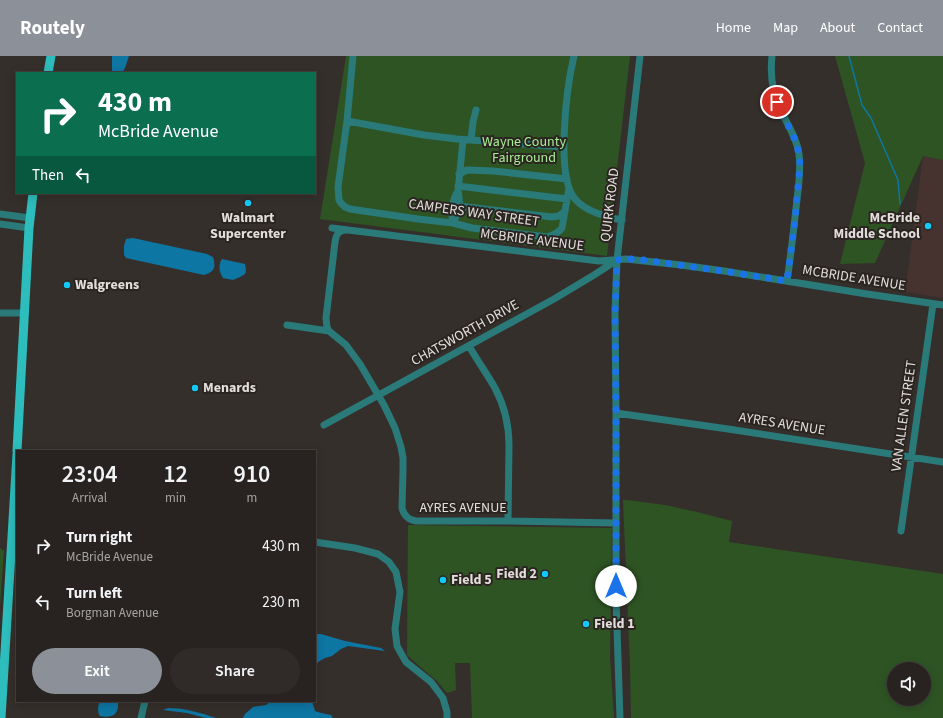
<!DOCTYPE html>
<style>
:root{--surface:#282320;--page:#302b29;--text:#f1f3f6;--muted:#a5a4a5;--line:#44403e;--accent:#8c9099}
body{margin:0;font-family:"Source Sans 3",sans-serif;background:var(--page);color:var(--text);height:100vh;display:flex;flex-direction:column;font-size:15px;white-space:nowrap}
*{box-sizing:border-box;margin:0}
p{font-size:13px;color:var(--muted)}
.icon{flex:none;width:22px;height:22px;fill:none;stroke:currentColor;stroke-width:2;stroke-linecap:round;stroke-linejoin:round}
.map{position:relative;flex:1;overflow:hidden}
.sheet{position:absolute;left:16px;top:394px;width:300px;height:252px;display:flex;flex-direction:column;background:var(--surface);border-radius:0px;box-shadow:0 2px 10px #0003,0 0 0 1px var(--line)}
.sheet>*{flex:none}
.guide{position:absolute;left:16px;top:16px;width:300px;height:122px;border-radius:0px;box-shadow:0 2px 10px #0003,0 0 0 1px var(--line);background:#0b6e4f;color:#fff;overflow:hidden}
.buttons{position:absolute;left:887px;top:606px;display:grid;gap:8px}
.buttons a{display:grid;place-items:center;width:44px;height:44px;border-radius:50%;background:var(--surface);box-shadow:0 2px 10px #0003,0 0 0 1px var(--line);font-size:20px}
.pin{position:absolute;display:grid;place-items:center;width:34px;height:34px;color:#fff;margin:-17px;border:2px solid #fff;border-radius:50%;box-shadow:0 1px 4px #0007}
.me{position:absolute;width:44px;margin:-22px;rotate:0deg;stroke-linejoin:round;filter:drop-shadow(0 0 3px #0008)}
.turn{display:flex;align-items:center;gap:14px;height:84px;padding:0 16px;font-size:18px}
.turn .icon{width:52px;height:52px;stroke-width:2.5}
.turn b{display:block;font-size:28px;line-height:34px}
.then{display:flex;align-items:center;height:38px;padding:0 16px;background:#0003;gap:8px;font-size:15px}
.eta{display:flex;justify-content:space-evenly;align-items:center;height:68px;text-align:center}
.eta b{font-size:24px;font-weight:600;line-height:28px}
.action{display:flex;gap:8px;margin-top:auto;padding:8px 16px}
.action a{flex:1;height:46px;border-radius:24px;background:var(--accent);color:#fff;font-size:16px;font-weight:600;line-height:46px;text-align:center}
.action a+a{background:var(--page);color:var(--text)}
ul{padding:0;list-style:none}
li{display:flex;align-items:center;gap:12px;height:56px;padding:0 16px}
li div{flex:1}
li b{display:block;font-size:15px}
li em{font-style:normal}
header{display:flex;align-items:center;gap:24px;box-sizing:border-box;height:56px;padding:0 20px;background:var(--accent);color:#fff}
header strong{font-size:19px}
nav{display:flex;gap:22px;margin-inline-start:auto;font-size:14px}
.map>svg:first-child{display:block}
.education{fill:#46322f}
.green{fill:#2e5424;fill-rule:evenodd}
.water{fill:#0d76a3}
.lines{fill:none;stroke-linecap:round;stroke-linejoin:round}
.stream{stroke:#0d76a3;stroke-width:1.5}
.minor{stroke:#297a79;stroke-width:7}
.major{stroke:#2dbdbc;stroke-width:9}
.route{stroke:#1a73e8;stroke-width:7;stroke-dasharray:0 12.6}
.poi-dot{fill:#11cafb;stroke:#2b2521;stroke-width:1.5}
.labels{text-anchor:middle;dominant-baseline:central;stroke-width:4;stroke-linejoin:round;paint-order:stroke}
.park-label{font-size:14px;fill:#a6ee94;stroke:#2b2521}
.street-label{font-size:14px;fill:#e3dedc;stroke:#2b2521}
.poi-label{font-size:14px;font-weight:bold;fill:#e3dedc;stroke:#2b2521;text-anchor:start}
</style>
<header>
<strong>Routely</strong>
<nav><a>Home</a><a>Map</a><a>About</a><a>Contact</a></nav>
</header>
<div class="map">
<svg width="943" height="662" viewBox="0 0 943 662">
<rect width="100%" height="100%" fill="#352f2b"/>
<path class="education" d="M 923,100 L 943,104 L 943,242 L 905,236 Z"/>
<path class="green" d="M 346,0 L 630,0 L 607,200 L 320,163 Z
M 835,0 L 943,0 L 943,104 L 923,100 L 875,207 L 840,208 L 865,107 Z
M 623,444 L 627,444 L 665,449 L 697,456 L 732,465 L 729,486 L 943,518 L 943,662 L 631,662 L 630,610 ZM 894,613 L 924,613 L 924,643 L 894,643 Z
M 408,469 L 612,472 L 610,601 L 614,662 L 472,662 L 470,607 L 455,607 L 456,634 L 447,637 L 437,625 L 425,615 L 407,599 Z
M 0,492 L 4,495 L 0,550 Z"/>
<path class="water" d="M 112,0 L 129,0 L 125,12 L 122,17 L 113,17 L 112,15 Z
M 133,182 L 207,198 L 213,201 C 216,211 215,216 204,219 L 126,202 L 124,199 L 124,190 L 126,183 Z
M 222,203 L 245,208 L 246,214 L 245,218 L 240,221 L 233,224 L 223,222 C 219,216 218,209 222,203 Z
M 315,578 L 321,578 L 345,585 L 381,592 L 385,595 L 348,590 L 341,593 L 332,600 L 325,602 L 318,606 L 315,612 Z
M 100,645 L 116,645 L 118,646 C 119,660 111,662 100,660 C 97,656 98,649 100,645 Z
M 272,645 L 312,645 L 315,655 L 321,657 L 331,659 L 333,662 L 243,662 L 245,658 L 253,651 L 266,649 Z
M 168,652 C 185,652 201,657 216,662 L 206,662 L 187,657 L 163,654 Z"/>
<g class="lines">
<path class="stream" d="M 849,0 L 862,49 L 871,62 L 898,124 L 900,148"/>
<path class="minor" d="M 353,0 L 347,65 L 338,131 L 339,144 L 341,147 L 345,151 L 350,153 L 418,163 L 453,167 L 472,172 L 548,181 C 554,179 558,177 562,172 L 569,132
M 574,0 C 567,29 555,120 575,143 C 586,156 606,161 622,164
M 772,0 C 770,19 772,36 780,53 C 787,68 797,82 799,98 C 801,113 799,128 797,143 C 794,171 791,198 787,225
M 347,65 L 424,79 L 457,83 L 563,91
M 471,84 L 473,66 L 476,54
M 459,118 L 467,114 L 493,115 L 567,123
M 458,130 L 567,143
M 459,150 L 552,161 L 559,160 L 565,155
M 0,158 L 30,162
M 453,167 C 459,155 461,148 458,135 L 463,84
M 453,167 C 451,157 452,143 458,135
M 0,168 L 29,172
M 332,172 L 599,205 L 626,203 L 681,209 L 724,215 L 867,238 L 943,249
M 345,174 C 338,175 336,179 335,186 L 326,262 L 327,271 L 329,275 L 346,289 L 360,308 L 384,349 L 395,372 L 401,391 L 403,402 L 403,414 L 402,452 C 404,460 409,464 416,465 L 508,465 L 616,467
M 0,257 L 25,257
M 287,269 L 329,275
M 469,290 C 477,304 487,318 495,332 C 504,349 509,370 509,389 L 508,465
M 616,357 L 728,373 L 943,406
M 324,369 L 554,243 L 594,219 L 617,204
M 901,475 L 933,248
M 315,486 L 355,492 L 378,498 L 389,506 L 396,516 L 400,536 L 395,573 L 397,590 L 406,606 L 431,626 L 443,642 L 447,656 L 447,662
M 141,662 L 145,645
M 620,662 L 616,542 L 616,357 L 615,256 L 617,204 L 640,0"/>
<path class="major" d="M 48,17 L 51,0
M 17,395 L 29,172 L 33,137
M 1,662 L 17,398"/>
</g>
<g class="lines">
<path class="route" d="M 616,530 L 616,357 L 615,256 L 617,204 C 634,201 654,206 672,208 C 710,213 749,219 787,225 L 795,164 L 800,108 L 799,98 L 796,86 L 777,46"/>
</g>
<g class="poi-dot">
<circle cx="248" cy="147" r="4"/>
<circle cx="928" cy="170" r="4"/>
<circle cx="67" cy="229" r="4"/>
<circle cx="195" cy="332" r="4"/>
<circle cx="545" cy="518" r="4"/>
<circle cx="443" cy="524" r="4"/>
<circle cx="586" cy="568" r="4"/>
</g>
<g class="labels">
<g class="park-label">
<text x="524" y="86">Wayne County<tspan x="524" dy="16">Fairground</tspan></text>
</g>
<g class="street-label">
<text transform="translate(610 149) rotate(-83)">QUIRK ROAD</text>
<text transform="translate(474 157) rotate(8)">CAMPERS WAY STREET</text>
<text transform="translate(532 184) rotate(7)">MCBRIDE AVENUE</text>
<text transform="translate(854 222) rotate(9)">MCBRIDE AVENUE</text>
<text transform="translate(465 277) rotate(-29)">CHATSWORTH DRIVE</text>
<text transform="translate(904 360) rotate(-82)">VAN ALLEN STREET</text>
<text transform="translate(782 368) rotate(9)">AYRES AVENUE</text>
<text x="463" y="452">AYRES AVENUE</text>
</g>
<g class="poi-label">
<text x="248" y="162" text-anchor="middle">Walmart<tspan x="248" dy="16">Supercenter</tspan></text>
<text x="920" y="162" text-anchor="end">McBride<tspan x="920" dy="16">Middle School</tspan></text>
<text x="75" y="229">Walgreens</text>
<text x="203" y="332">Menards</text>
<text x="537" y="518" text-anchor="end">Field 2</text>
<text x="451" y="524">Field 5</text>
<text x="594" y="568">Field 1</text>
</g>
</g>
</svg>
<div class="buttons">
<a><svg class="icon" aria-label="sound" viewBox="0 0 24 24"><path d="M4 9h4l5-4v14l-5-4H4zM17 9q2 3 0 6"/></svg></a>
</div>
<div class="pin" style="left:777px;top:46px;background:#d93025"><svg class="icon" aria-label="arrive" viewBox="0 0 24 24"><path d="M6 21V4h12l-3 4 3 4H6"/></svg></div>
<svg class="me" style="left:616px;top:530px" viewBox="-20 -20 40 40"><circle r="19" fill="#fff"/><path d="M0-13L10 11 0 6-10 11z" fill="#1a73e8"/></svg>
<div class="guide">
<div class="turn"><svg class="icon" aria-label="right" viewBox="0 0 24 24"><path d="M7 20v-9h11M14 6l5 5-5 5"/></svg><div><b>430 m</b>McBride Avenue</div></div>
<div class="then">Then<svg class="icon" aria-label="left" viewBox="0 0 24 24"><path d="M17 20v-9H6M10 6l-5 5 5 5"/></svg></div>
</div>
<section class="sheet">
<div class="eta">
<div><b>23:04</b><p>Arrival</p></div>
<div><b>12</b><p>min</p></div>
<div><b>910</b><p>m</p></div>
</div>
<ul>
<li><svg class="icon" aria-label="right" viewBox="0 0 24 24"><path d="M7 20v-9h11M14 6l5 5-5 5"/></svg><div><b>Turn right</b><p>McBride Avenue</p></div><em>430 m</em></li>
<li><svg class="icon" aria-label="left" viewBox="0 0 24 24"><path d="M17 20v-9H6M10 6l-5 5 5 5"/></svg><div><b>Turn left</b><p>Borgman Avenue</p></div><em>230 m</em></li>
</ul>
<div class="action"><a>Exit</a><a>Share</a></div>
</section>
</div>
